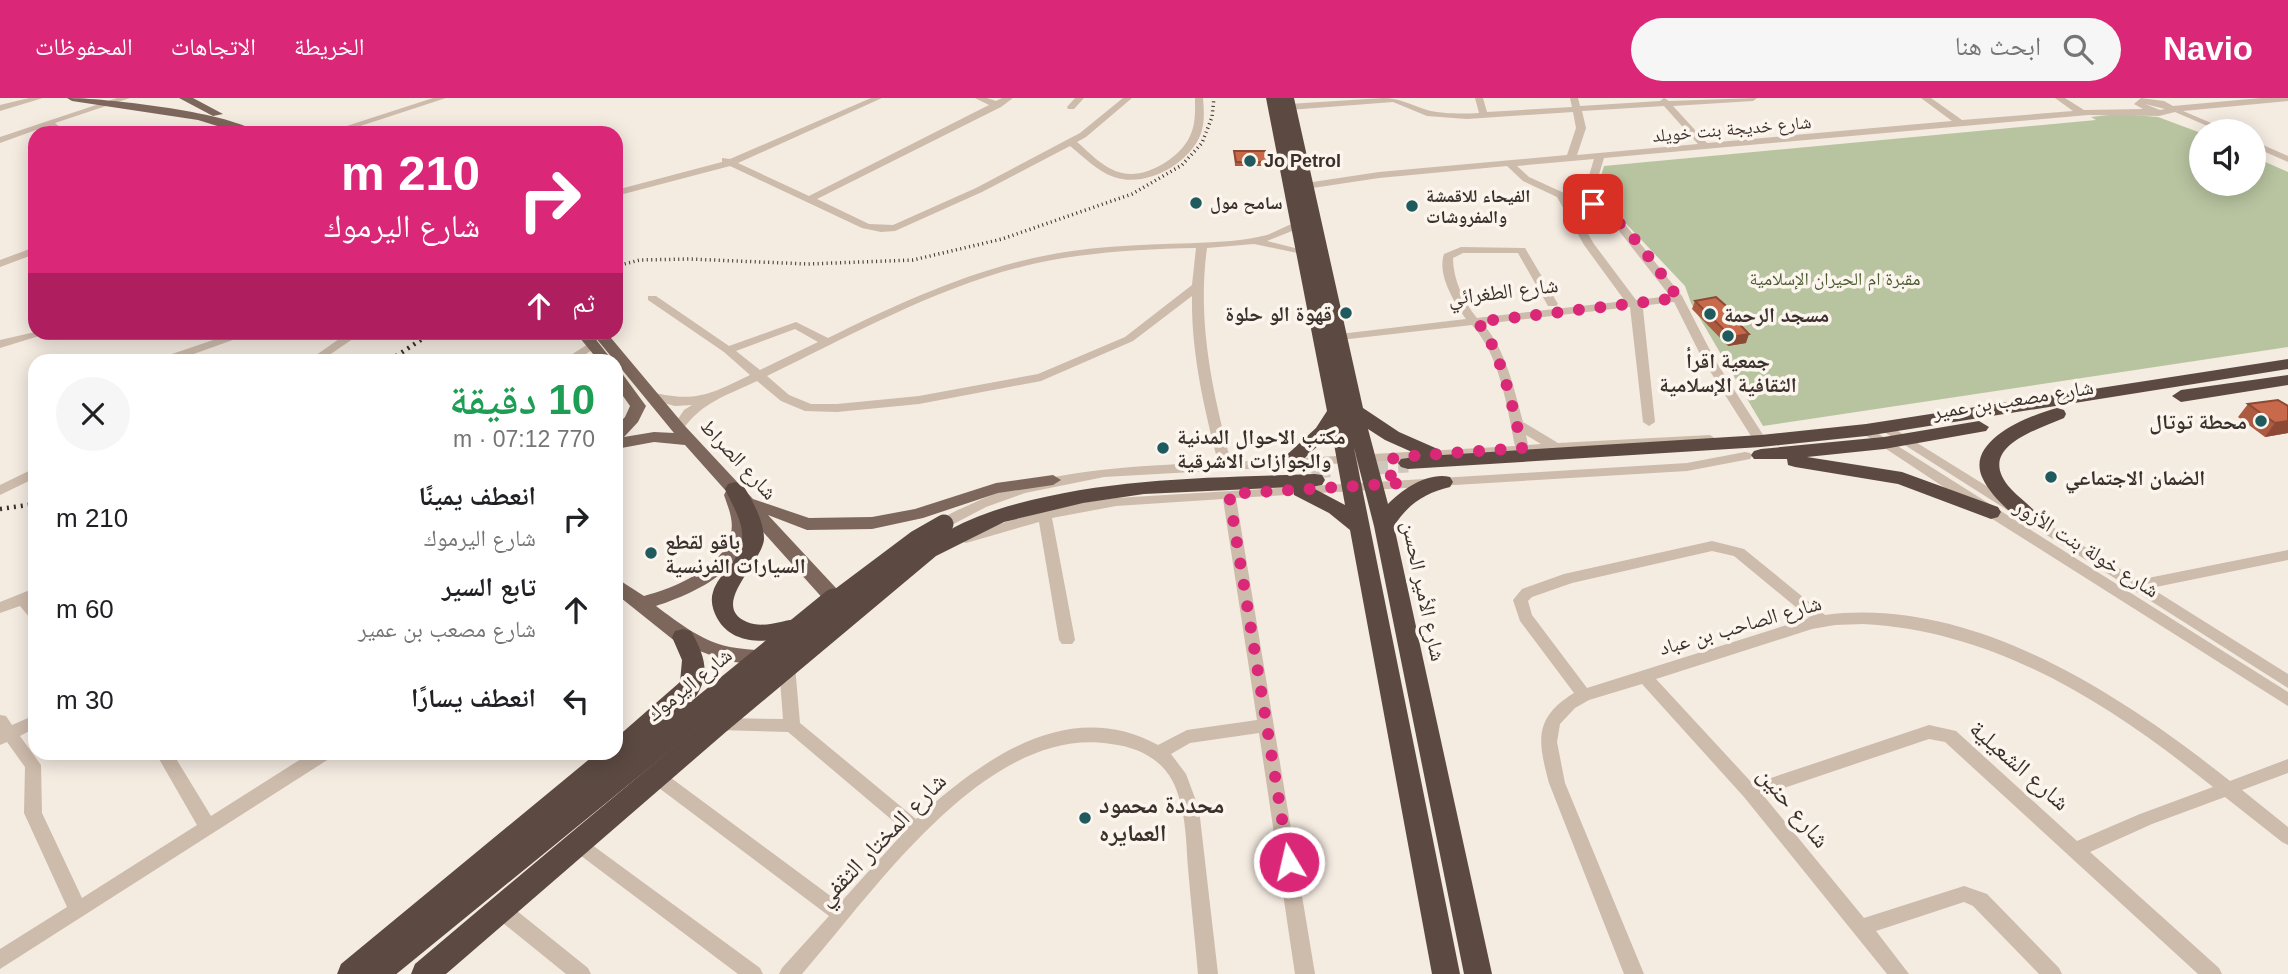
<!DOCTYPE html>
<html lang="ar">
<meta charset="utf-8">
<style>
:root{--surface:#fff;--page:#f6f6f6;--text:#202124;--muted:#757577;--accent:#db2777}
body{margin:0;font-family:Arial,"Noto Naskh Arabic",sans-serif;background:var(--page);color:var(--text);direction:rtl;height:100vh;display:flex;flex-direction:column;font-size:26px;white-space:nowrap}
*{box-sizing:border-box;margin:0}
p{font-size:23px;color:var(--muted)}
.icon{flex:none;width:38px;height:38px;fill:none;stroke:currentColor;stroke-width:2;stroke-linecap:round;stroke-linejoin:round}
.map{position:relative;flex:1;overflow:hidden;direction:ltr}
.sheet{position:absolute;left:28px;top:256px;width:595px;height:406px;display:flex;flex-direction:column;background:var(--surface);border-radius:21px;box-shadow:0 4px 18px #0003;direction:rtl}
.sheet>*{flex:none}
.banner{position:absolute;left:28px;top:28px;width:595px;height:214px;border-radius:21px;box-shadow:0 4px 18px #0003;direction:rtl;background:#db2777;color:#fff;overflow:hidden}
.controls{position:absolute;left:2189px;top:21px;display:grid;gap:14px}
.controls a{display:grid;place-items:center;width:77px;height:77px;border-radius:50%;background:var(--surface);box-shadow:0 4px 18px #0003;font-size:35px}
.pin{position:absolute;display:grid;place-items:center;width:60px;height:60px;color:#fff;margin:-30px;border-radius:14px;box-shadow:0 4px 10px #0006}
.me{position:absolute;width:77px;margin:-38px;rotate:351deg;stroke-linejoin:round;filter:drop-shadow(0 0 5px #0008)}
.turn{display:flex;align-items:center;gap:24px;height:147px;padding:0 28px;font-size:32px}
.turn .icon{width:91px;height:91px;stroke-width:2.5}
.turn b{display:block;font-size:49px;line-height:60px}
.then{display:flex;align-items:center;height:66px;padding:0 28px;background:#0003;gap:14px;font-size:26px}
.round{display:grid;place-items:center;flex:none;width:74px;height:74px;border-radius:37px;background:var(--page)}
.head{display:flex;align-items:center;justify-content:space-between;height:119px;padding:0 28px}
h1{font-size:42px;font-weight:600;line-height:52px;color:#1e9e55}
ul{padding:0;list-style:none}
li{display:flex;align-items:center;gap:21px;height:91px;padding:0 28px}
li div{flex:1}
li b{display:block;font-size:26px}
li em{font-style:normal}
header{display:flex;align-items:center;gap:42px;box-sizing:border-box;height:98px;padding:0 35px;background:var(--accent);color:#fff}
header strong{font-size:33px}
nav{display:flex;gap:38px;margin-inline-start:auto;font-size:24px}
.search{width:490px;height:63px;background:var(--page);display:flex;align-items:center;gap:18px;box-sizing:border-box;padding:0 24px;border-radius:38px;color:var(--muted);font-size:26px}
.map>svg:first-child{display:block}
.green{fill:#b8c4a0}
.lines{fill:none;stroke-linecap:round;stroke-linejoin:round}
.highway-tunnel{stroke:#cfc6bd;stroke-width:19;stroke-dasharray:19 10;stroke-linecap:butt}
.minor{fill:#cdbbac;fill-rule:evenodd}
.major{fill:#7d675c;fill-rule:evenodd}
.highway{fill:#5c4a42;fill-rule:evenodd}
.rail-far1{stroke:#3b302b;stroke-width:3.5;stroke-dasharray:1 3.5;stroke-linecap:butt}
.rail{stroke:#3b302b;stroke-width:4.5;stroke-dasharray:2 5;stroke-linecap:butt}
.highway-bridge-far1{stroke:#5c4a42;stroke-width:19}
.highway-bridge{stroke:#5c4a42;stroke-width:25}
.wall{fill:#ac5a40}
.shaded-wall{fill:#8c4a34}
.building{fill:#c8694b;stroke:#8c4a34;stroke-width:2}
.route{stroke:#db2777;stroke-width:12;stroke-dasharray:0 21.6}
.poi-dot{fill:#1f5a5e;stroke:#fbf5ee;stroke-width:2.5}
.labels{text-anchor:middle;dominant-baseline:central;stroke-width:7;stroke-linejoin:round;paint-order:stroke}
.far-street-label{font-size:18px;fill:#3b302b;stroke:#fbf5ee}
.far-poi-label{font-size:18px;font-weight:bold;fill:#3b302b;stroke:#fbf5ee;text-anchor:start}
.far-park-label{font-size:18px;fill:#4a5a2e;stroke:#fbf5ee}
.street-label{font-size:21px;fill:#3b302b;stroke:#fbf5ee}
.poi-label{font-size:21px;font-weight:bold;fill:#3b302b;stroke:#fbf5ee;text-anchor:start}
.near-street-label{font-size:24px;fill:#3b302b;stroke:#fbf5ee}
.near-poi-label{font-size:24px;font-weight:bold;fill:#3b302b;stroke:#fbf5ee;text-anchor:start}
</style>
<header>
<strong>Navio</strong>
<div class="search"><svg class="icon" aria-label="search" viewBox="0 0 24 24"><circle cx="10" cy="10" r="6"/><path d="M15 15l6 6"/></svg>ابحث هنا</div>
<nav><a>الخريطة</a><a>الاتجاهات</a><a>المحفوظات</a></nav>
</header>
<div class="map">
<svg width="2288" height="876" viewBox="0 0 2288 876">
<rect width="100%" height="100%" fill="#f4ebe1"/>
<path class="green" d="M 2119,16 L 2158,19 L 2201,35 L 2202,86 L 2254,86 L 2254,59 L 2288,74 L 2288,249 L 1763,328 L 1691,205 L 1685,188 L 1596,94 L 1604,68 L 2096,22 L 2091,19 Z"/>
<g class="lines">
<path class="highway-tunnel" d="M 1311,371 L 1408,365"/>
<path class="minor" d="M 29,0 L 43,0 L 0,13 L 0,7 Z
M 117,0 L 130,0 L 55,25 L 67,35 L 56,35 L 47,28 L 0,45 L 0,39 Z
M 433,0 L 446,0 L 339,35 L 325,35 Z
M 871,0 L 882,0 L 738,65 L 809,98 L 989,7 L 975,0 L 987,0 L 996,3 L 1002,0 L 1013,0 L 1001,9 L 817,101 L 869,126 L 893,127 L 976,90 L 1080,35 L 1123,0 L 1132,0 L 1086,39 L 1077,44 C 1090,55 1104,71 1122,75 C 1146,81 1180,60 1190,38 C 1196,26 1195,12 1195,0 L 1203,0 C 1204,12 1205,26 1200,38 C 1187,67 1145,90 1114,79 C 1097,73 1084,59 1070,48 L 982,94 L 895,133 L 881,134 L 862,130 L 730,68 L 616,98 L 616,92 L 722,64 L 722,60 L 730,61 Z
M 1075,0 L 1084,0 L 1074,11 L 1068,11 L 1067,9 Z
M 1383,0 C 1400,0 1411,7 1427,12 C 1442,16 1463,16 1479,15 L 1475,0 L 1483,0 L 1487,14 L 1572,9 L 1570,0 L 1578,0 L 1580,8 L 1660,3 L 1664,0 L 1669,3 L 1757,0 L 1753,3 L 1673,8 L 1707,45 L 1952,23 L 1921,0 L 1931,0 L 1962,22 L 2073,13 L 2055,0 L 2065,0 L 2084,12 L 2143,11 L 2134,6 L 2141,0 L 2164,3 L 2173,8 L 2261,0 L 2288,0 L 2288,3 L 2183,13 L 2230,33 L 2219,33 L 2175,14 L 2159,18 L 2088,17 L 1604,60 L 1594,93 L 1624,125 L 1682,198 L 1715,262 L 1767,343 L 1761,347 L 1756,346 L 1703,262 L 1674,204 L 1640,208 L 1643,211 L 1655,324 L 1649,328 L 1643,324 L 1630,209 L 1483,226 C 1506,252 1514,291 1523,324 L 1558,345 L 1710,337 L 1716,341 L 1715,344 L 1104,379 L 1025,395 L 986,409 L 944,431 L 937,426 C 945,417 958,412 969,407 C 1047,369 1134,369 1218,364 C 1204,310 1191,254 1192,198 L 1133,243 L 1041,283 L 919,306 L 837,314 L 805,313 L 781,303 L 757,283 C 728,297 701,304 682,333 L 678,334 L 672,330 L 684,312 L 692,307 L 675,308 L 647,301 L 645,298 L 651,294 C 695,305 711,296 750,277 L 724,254 L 648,202 L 648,198 L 656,198 L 729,248 L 796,224 L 828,240 C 905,202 986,165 1072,153 C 1125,145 1178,147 1231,143 C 1243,142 1255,140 1267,137 C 1278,133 1290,124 1302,125 L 1302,129 L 1267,143 L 1307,153 L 1307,157 L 1254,146 L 1207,150 C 1197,223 1212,293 1231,364 L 1515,348 C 1507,308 1500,258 1472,227 L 1340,242 L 1334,239 L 1340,236 L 1466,221 C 1454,204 1437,177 1444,156 L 1461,149 L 1525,150 L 1558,206 L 1556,208 L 1548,208 L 1518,155 L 1463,155 L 1453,160 C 1453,181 1463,203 1477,220 L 1625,203 L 1584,147 L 1557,99 L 1523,83 L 1507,68 L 1379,80 L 1306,91 L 1301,88 L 1306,85 L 1379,74 L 1567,57 L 1576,30 L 1573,14 L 1467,21 L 1427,18 L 1393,4 L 1289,12 L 1285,9 L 1289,6 ZM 2145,6 L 2165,11 L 2160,12 ZM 1664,8 L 1698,46 L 1577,57 L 1586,30 L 1582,13 ZM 1594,61 L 1584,94 L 1616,129 L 1670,198 L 1636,202 L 1594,146 L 1564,95 L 1529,79 L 1517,68 ZM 1196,150 L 1192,187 L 1125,239 L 1038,276 L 919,298 L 837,306 L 811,306 L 789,297 L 767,278 C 854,236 942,186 1037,165 C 1089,154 1143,151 1196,150 ZM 795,231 L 818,244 L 760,272 L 736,253 ZM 1526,337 L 1541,346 L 1528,347 Z
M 2254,43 L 2288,58 L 2288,64 L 2254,49 Z
M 35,149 L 35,156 L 0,169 L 0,162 Z
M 35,234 L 52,234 L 0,250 L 0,242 Z
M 237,234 L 255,234 L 177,262 L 161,262 L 163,259 Z
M 349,234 L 363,234 L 322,262 L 309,262 Z
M 593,243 L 599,247 L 597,249 L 576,262 L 563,262 Z
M 1885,325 L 2138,482 L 2288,452 L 2288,462 L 2151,490 L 2288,576 L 2288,590 L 1881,332 L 1879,329 Z
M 1866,328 L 2288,594 L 2288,608 L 1986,417 L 1862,335 L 1860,332 Z
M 1745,354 L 1750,355 L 1752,358 L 1750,361 L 1687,373 L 1236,400 L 1315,876 L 1295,876 L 1259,635 L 1190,645 L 1171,656 L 1186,676 L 1199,711 L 1218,876 L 1198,876 C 1195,841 1191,806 1188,770 C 1186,741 1186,709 1172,682 C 1159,659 1136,649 1111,646 C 986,626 874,794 802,876 L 779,876 L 782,870 L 829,818 L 651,684 L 649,679 L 651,674 L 657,672 L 663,674 L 840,805 L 905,733 L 788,634 L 718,632 L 712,631 L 710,626 L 712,621 L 718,620 L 783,621 L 779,568 L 781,564 L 793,564 L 795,568 L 800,625 L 916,721 C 982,662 1067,598 1158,647 L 1187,632 L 1257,622 L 1223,401 L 1116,408 L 1052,420 L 1075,542 L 1072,546 L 1062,546 L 1059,542 L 1039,424 L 966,445 L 961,443 L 959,440 L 961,437 L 1065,407 L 1116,400 L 1687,365 Z
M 35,370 L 35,380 L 0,397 L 0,387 Z
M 1712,443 L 1744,451 L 1825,517 C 1972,498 2120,596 2230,683 L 2288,661 L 2288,675 L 2242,692 L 2288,729 L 2288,747 L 2282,744 L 2225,699 L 2152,726 L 2090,754 L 2219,870 L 2222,876 L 2198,876 L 1945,644 L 1929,641 L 1763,697 L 1864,820 L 1964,788 L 1987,796 L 2059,870 L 2062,876 L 2039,876 L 1973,808 L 1964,804 L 1876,833 L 1909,876 L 1887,876 L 1744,699 L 1642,586 L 1589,602 L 1575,610 L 1560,626 L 1557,644 L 1565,685 L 1644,876 L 1624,876 L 1549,685 C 1538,644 1533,620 1574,595 L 1520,523 L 1513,502 L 1522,491 L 1564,476 ZM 1712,453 L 1734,458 L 1809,520 L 1587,590 L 1532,517 L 1528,503 L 1532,499 L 1572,485 ZM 1863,526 C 1998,533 2111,607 2213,689 L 2140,716 L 2077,743 L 1956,633 L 1929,627 L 1753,686 L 1656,581 L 1812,531 L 1835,527 Z
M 35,490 L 35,501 L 32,502 L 35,506 L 35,521 L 30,520 L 20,508 L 0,515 L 0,504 Z
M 0,617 L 6,618 L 12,627 L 35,617 L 35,630 L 20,638 L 41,667 L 42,715 L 82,800 L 197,727 L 155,654 L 172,654 L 211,718 L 312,654 L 334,654 L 332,659 L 0,871 L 0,851 L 67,809 L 24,715 L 25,669 L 7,644 L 0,647 Z
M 578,738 L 584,741 L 760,870 L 763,876 L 738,876 L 572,751 L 569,746 L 572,741 Z
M 500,803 L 507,805 L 588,870 L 591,876 L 566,876 L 493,817 L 491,811 L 493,805 Z"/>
<path class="major" d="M 67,0 C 104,0 231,14 258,35 L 240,35 L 198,22 L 72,3 Z
M 179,0 L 193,0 L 223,16 L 213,18 Z
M 575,234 L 590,234 L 612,262 L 598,262 Z
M 591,234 L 606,234 L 684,327 L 753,401 L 809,420 L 872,419 L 915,411 L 996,385 L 1053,377 L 1061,382 L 1053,387 L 998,395 L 923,420 L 872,431 L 807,432 L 768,417 L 849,504 L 851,509 L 849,514 L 835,514 L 747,416 C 759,466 695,496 656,508 C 679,525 701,543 730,549 C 745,552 760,551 775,556 L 778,561 L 775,566 L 768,568 L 726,563 L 676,544 L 616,496 L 616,480 L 644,498 C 674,490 724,470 731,435 C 734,422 728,409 724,397 L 726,393 L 685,347 L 654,344 L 616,351 L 616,328 L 625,319 L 630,308 L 616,288 L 616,272 L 621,274 L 646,308 L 638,324 L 624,339 L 654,334 L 674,335 Z"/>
<path class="highway" d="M 1266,0 L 1280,0 L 1305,122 L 1280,0 L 1294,0 L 1363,310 L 1399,334 L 1440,352 L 1442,357 L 1761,337 L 1866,326 L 2288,261 L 2288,271 L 1866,338 L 1761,349 L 1408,371 L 1401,369 L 1398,365 L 1401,361 L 1421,358 L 1385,342 L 1368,331 L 1388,406 C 1403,391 1428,374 1450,379 L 1453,384 L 1450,389 C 1425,395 1408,406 1394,428 L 1492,876 L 1464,876 L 1374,428 L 1354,350 L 1460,876 L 1432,876 L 1350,432 L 1329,415 L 1294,397 L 1293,389 L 1144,396 L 1083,405 L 1004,424 L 936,458 L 727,633 L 446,876 L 411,876 L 415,866 C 537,763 659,660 784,559 C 848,506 912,440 993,413 C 1097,379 1207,380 1315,376 L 1322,377 L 1325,382 L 1322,387 L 1311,389 L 1345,407 L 1332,335 L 1296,368 L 1282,368 L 1279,364 L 1316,330 L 1327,313 Z
M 2288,277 L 2288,287 L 2181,304 L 2172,298 L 2181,292 Z
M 2057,310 L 2064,312 L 2066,316 L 2064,320 C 2034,333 1974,350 2011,391 C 2021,402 2035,410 2042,423 L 2039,428 L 2025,428 C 2010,413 1991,399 1982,379 C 1966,342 2030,317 2057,310 Z
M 1979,323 L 1989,329 L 1986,333 L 1884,351 L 1807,359 L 1902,374 L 1998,409 L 2001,414 L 1998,419 L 1991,421 L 1898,386 L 1795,369 L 1788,367 L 1787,361 L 1754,361 L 1751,357 L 1754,353 L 1761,351 L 1884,339 Z
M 735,384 L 742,386 C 752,401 764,423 764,441 C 763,464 708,508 747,524 C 768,533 791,516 811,522 L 814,528 L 811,534 C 781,543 735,553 717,520 C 713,512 710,503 713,494 C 719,474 741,463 742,442 C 744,424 732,407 725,391 L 728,386 Z
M 683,531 L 691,533 C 706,560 712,579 691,605 L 373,876 L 337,876 L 341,866 L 598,654 L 616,654 L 616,640 L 680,584 L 682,562 L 672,539 L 675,533 Z"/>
<path class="rail-far1" d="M 616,168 L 640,162 L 689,161 L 808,166 L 913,162 L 1002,141 L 1132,96 L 1182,67 L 1202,45 L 1212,19 L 1214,0"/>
<path class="rail" d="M 390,262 L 433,234
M 0,411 L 35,406"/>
<path class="highway-bridge-far1" d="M 832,505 L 916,442 L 944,426"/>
<path class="highway-bridge" d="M 384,870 L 834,503"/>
</g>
<path class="wall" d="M 1234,53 L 1266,64 L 1266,68 L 1235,68 Z
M 1695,203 L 1732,213 L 1730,217 L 1746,245 L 1728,248 L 1692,211 Z
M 2248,306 L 2288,335 L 2265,339 L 2238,319 Z"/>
<path class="shaded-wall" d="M 1749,236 L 1746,245 L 1728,248 L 1731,239 Z
M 2288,323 L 2288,335 L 2265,339 L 2275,325 Z"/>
<path class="building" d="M 1234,53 L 1265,53 L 1266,64 L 1236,64 Z
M 1716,199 L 1732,213 L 1727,213 L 1749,236 L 1731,239 L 1695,203 Z
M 2278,302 L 2288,308 L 2288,323 L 2275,325 L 2248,306 Z"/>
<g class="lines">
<path class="route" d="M 1289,764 L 1229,396 L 1403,385 C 1394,381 1385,376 1387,364 L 1396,359 L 1522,350 C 1515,318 1500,246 1477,224 L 1678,200 C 1657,170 1626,122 1593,106"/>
</g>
<g class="poi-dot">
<circle cx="1250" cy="63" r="7"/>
<circle cx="1196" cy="105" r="7"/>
<circle cx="1412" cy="108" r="7"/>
<circle cx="1346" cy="215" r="7"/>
<circle cx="1710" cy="216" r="7"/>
<circle cx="1728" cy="238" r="7"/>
<circle cx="2261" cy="323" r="7"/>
<circle cx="1163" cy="350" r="7"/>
<circle cx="2051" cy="379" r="7"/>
<circle cx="651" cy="455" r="7"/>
<circle cx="1085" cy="720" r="7"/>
</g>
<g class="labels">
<g class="far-street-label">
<text transform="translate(1732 31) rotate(-5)">شارع خديجة بنت خويلد</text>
</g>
<g class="far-poi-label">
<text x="1264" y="63">Jo Petrol</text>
<text x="1426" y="98">الفيحاء للاقمشة<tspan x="1426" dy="21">والمفروشات</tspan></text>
<text x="1210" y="105">سامح مول</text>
</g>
<g class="far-park-label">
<text x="1835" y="181">مقبرة ام الحيران الإسلامية</text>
</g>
<g class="street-label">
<text transform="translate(1503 193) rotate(-7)">شارع الطغرائي</text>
<text transform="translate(2013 301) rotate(-9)">شارع مصعب بن عمير</text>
<text transform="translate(739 361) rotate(47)">شارع الصراط</text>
<text transform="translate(2087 450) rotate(32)">شارع خولة بنت الأزور</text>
<text transform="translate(1424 493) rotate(78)">شارع الأمير الحسن</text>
<text transform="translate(1740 527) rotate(-16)">شارع الصاحب بن عباد</text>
<text transform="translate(689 586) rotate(-39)">شارع اليرموك</text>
</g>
<g class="poi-label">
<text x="1332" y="215" text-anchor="end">قهوة الو حلوة</text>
<text x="1724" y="216">مسجد الرحمة</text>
<text x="1728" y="262" text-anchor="middle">جمعية اقرأ<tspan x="1728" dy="24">الثقافية الإسلامية</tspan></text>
<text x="2247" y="323" text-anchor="end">محطة توتال</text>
<text x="1177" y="338">مكتب الاحوال المدنية<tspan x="1177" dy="24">والجوازات الاشرقية</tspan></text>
<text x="2065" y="379">الضمان الاجتماعي</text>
<text x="665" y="443">باقو لقطع<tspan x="665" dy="24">السيارات الفرنسية</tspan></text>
</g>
<g class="near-street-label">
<text transform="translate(2020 667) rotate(41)">شارع الشعيلية</text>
<text transform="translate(1794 709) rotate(50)">شارع حنين</text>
<text transform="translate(881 741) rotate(-46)">شارع المختار الثقفي</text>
</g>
<g class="near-poi-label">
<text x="1099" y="706">محددة محمود<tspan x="1099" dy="28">العمايره</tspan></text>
</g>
</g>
</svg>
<div class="controls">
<a><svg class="icon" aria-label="sound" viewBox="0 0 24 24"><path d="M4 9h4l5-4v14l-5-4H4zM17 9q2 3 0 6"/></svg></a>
</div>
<div class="pin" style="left:1593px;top:106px;background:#d93025"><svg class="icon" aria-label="arrive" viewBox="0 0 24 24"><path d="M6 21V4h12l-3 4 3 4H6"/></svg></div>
<svg class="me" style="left:1289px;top:764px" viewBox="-20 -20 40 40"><circle r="17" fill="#db2777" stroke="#fff" stroke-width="3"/><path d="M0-11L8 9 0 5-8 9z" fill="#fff"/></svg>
<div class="banner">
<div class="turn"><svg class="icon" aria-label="right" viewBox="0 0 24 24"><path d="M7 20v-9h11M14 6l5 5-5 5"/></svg><div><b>210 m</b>شارع اليرموك</div></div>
<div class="then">ثم<svg class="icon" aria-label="ahead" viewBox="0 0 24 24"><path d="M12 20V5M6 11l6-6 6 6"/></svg></div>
</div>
<section class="sheet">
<div class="head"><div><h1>10 دقيقة</h1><p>770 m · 07:12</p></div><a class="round"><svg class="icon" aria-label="close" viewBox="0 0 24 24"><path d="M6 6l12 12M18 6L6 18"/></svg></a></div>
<ul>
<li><svg class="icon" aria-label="right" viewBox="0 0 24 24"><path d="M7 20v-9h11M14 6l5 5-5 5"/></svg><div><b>انعطف يمينًا</b><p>شارع اليرموك</p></div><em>210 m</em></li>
<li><svg class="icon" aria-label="ahead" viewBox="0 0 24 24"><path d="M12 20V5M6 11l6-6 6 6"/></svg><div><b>تابع السير</b><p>شارع مصعب بن عمير</p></div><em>60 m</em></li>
<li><svg class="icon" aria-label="left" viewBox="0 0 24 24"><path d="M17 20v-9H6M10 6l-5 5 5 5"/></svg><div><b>انعطف يسارًا</b></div><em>30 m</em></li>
</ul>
</section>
</div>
